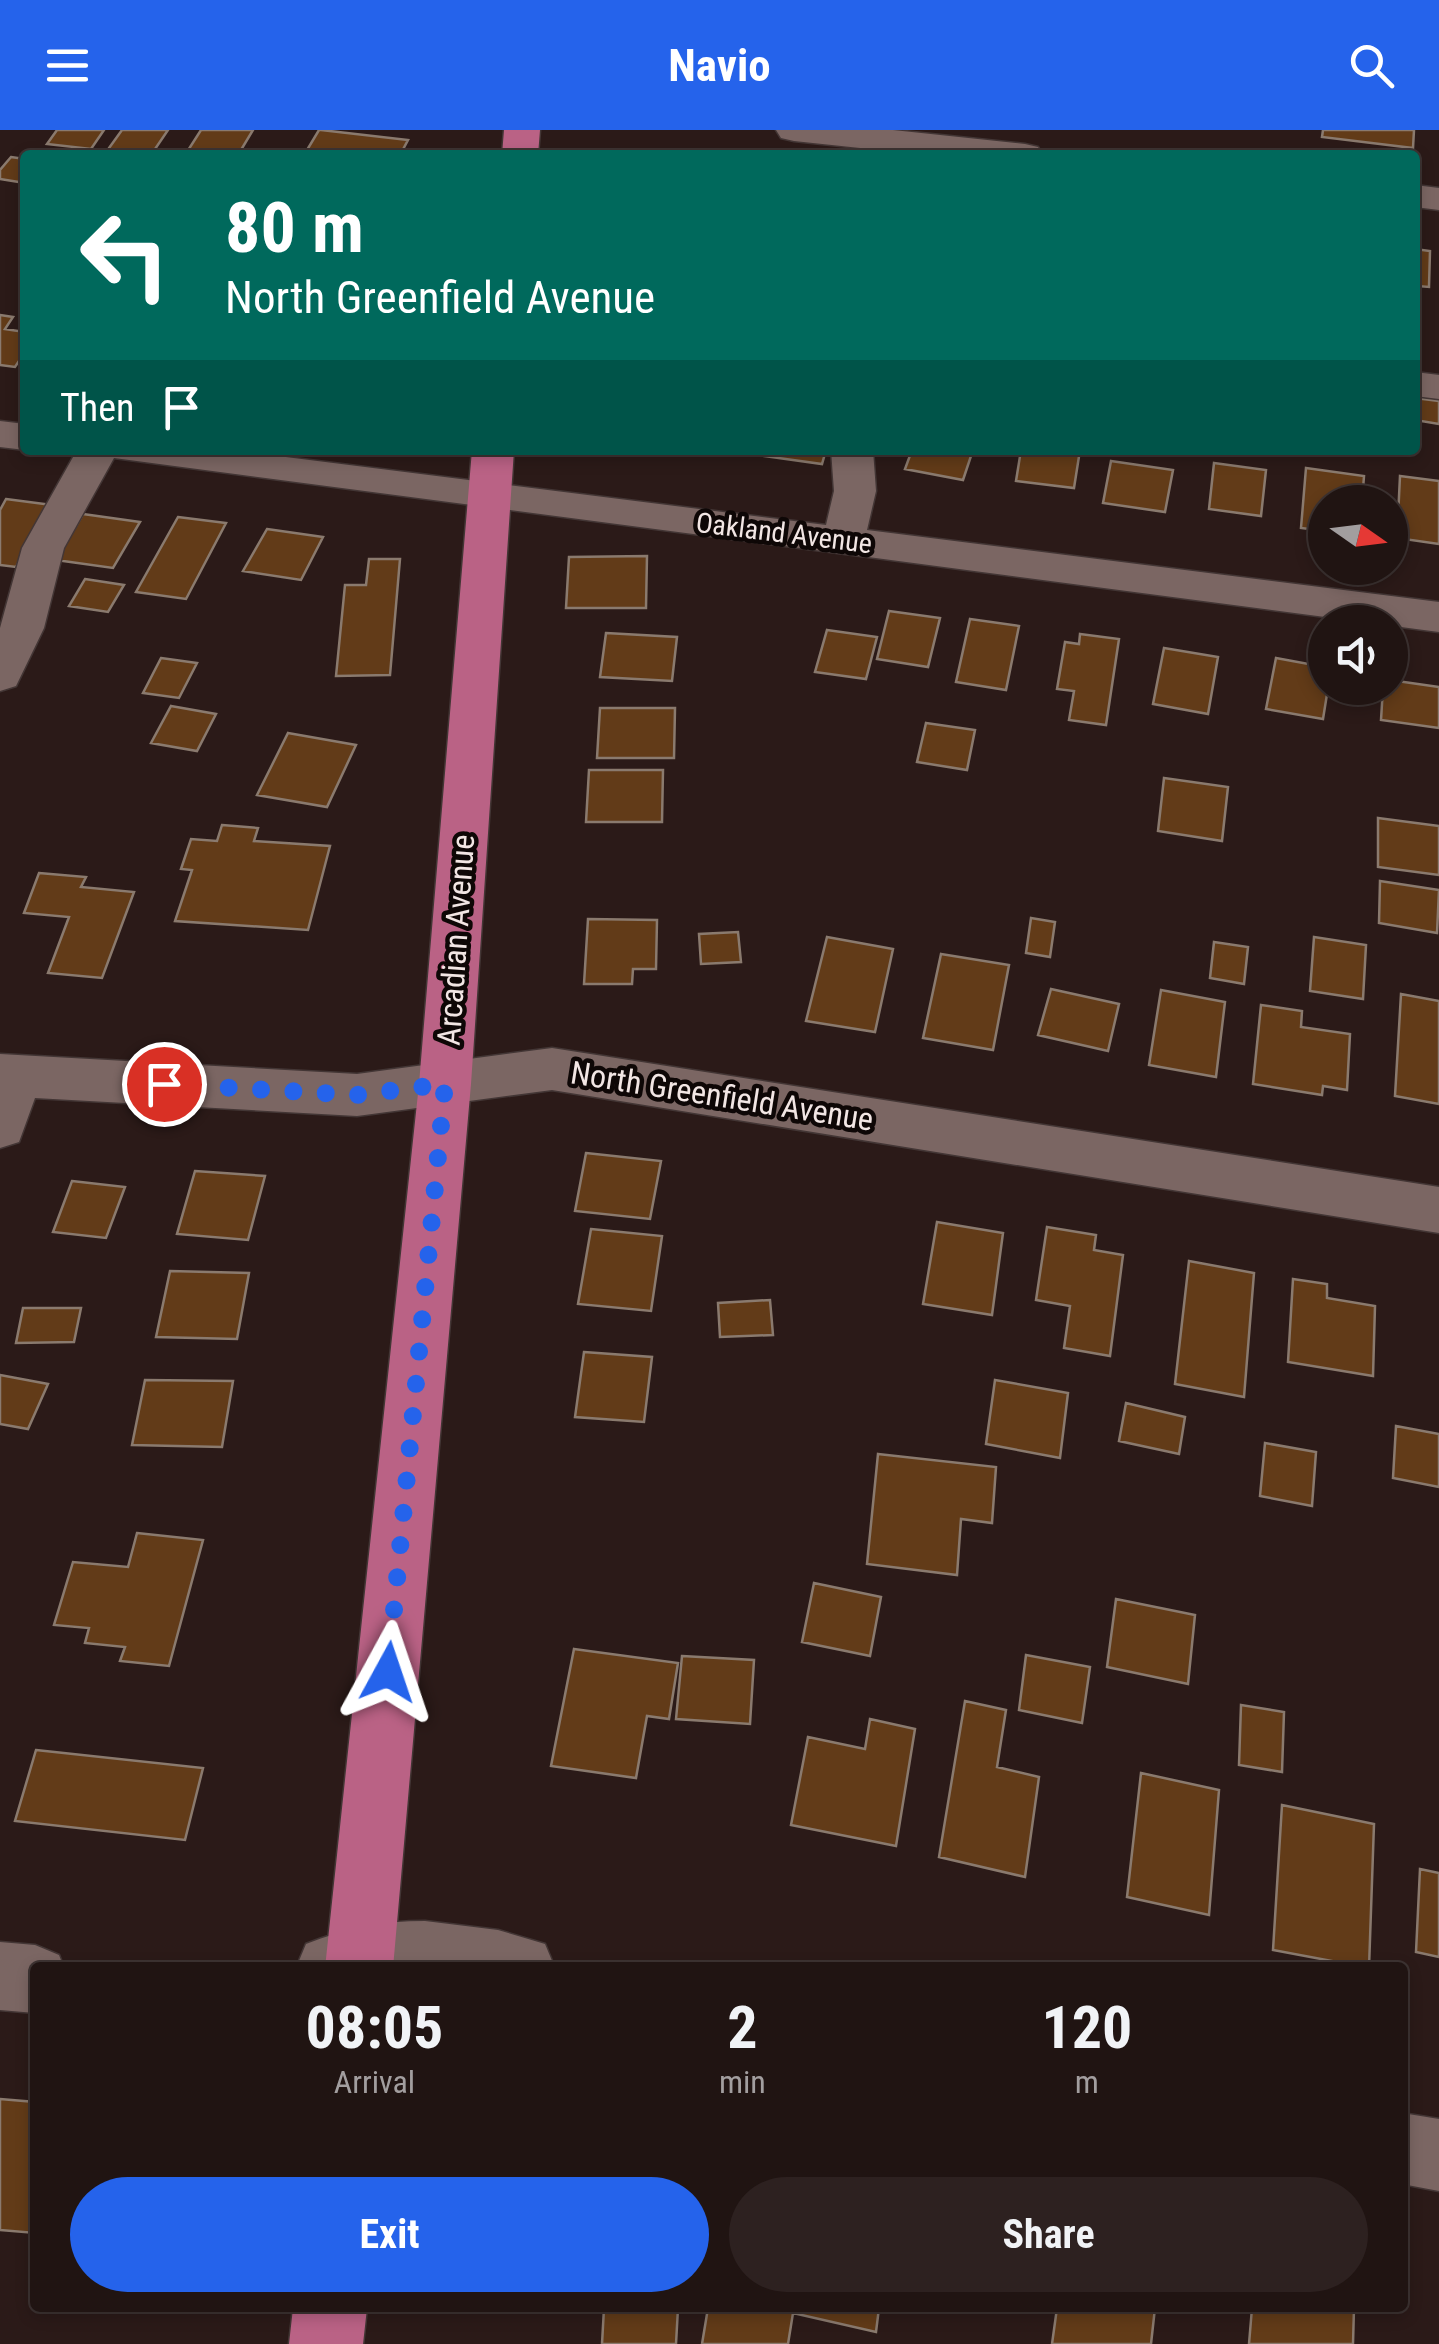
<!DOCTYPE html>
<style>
:root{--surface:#201412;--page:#2d2120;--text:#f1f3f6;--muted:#a29e9f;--line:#3d3332;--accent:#2563eb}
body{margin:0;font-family:"Roboto Condensed",sans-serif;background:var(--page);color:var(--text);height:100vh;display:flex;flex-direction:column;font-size:38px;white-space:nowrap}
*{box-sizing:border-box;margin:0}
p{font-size:32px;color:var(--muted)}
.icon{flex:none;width:55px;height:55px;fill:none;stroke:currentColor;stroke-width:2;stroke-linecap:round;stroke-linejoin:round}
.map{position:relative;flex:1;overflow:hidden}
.drawer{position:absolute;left:30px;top:1832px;width:1378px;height:350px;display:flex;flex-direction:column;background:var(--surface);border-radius:10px;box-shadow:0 5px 15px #0003,0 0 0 2px var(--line)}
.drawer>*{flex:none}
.banner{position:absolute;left:20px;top:20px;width:1400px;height:305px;border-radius:10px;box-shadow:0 5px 15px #0003,0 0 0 2px var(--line);background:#00695c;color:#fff;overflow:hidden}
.needle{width:65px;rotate:104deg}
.tools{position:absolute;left:1308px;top:355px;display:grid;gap:20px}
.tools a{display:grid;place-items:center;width:100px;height:100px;border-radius:50%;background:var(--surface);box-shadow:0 5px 15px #0003,0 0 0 2px var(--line);font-size:50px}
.pin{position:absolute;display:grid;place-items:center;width:85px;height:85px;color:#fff;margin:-42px;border:5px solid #fff;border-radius:50%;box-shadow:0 2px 10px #0007}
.me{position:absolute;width:110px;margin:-55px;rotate:5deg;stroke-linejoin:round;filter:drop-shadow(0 0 8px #0008)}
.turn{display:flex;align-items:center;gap:35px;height:210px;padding:0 40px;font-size:45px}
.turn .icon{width:130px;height:130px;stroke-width:2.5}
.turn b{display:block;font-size:70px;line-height:85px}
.then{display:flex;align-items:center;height:95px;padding:0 40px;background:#0003;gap:20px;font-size:38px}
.eta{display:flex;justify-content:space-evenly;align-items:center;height:170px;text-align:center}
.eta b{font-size:60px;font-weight:700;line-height:70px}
.button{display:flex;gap:20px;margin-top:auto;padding:20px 40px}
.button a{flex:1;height:115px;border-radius:60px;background:var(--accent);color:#fff;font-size:40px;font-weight:700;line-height:115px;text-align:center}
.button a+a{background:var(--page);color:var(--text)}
header{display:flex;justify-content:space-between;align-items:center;height:130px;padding:0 40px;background:var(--accent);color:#fff;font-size:45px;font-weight:700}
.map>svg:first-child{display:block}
.building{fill:#623b18;stroke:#8a7a6e;stroke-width:2.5}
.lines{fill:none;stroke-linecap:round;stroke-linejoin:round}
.minor-casing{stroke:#433635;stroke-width:3}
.major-casing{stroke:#433635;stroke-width:3}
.minor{fill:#7b6663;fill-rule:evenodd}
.major{fill:#ba6285;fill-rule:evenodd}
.route{stroke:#2563eb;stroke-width:18;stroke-dasharray:0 32.4}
.labels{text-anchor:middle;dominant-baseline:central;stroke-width:9;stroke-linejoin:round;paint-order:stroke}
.far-street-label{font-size:28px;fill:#f2e6e4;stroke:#0e0706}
.street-label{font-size:32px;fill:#f2e6e4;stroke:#0e0706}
</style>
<header><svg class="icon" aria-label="menu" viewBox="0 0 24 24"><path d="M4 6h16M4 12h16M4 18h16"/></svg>Navio<svg class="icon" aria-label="search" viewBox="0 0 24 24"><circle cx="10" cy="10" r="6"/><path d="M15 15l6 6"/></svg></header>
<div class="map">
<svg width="1439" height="2214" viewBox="0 0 1439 2214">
<rect width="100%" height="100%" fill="#2b1a18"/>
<path class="building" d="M 57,0 L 104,0 L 91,19 L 47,14 Z
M 122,0 L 168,0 L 151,25 L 104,25 Z
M 201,0 L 253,0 L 238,25 L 185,25 Z
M 319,0 L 321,0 L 408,10 L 400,25 L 304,25 Z
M 1323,0 L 1414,0 L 1413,18 L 1322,7 Z
M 11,27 L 25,29 L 25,53 L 0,49 L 0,40 Z
M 1415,119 L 1430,121 L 1429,157 L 1418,156 L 1417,175 Z
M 0,185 L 13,187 L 5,199 L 25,202 L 25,222 L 15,237 L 0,235 Z
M 1415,268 L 1439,271 L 1439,294 L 1415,290 Z
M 766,320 L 826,320 L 822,334 L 764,326 Z
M 912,320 L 973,320 L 963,350 L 905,339 Z
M 1021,320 L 1080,320 L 1074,358 L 1016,351 Z
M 1111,331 L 1173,340 L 1165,382 L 1103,373 Z
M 1214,333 L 1266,340 L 1261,386 L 1209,379 Z
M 1306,338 L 1364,346 L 1362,372 L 1325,372 L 1325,401 L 1301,398 Z
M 1400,346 L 1439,351 L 1439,414 L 1397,408 Z
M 6,369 L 52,375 L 16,437 L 0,435 L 0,380 Z
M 83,384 L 140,392 L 113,438 L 56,430 Z
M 178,387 L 226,393 L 186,469 L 136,462 Z
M 267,399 L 323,407 L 301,450 L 243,441 Z
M 647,426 L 646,478 L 566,478 L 569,427 Z
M 369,429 L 400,429 L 390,545 L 336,546 L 345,455 L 366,455 Z
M 85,449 L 124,455 L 108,482 L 69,476 Z
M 889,481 L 940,488 L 928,537 L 877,529 Z
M 970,489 L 1019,496 L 1006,560 L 956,552 Z
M 827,500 L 877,507 L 866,549 L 815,542 Z
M 606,503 L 677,507 L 672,551 L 600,547 Z
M 1080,504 L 1119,509 L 1106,595 L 1069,590 L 1074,561 L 1057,559 L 1065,512 L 1079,514 Z
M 1164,518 L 1218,527 L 1208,584 L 1153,574 Z
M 161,528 L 197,533 L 179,568 L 143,563 Z
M 1276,528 L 1325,537 L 1328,558 L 1323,589 L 1266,579 Z
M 1390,550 L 1439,557 L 1439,598 L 1381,590 L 1383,558 L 1390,558 Z
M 171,576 L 216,584 L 197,621 L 151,613 Z
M 600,578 L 675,578 L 674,628 L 597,628 Z
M 926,593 L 975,600 L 967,640 L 917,632 Z
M 288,603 L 356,615 L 327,677 L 257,665 Z
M 589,640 L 663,640 L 662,692 L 586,692 Z
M 1164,648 L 1228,657 L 1222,711 L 1158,701 Z
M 1378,688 L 1439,696 L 1439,745 L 1378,737 Z
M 222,695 L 258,698 L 254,711 L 330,716 L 308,800 L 175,791 L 192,740 L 181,739 L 191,709 L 217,711 Z
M 39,743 L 86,747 L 81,757 L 134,762 L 102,848 L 48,843 L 69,787 L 24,783 Z
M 1380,751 L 1439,760 L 1437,803 L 1379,793 Z
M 1031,788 L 1055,792 L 1050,827 L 1026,823 Z
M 588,789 L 657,790 L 656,839 L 633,839 L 632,854 L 584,854 Z
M 738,802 L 741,832 L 701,834 L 699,804 Z
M 827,807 L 893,819 L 875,902 L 806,891 Z
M 1314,807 L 1366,815 L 1363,869 L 1310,861 Z
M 1214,812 L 1248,817 L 1244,854 L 1210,848 Z
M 941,824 L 1009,835 L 993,920 L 923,908 Z
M 1051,859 L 1119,874 L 1108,921 L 1038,905 Z
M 1161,860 L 1225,872 L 1216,947 L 1149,935 Z
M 1401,864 L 1439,871 L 1439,974 L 1395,966 Z
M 1261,875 L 1302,881 L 1301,897 L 1350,904 L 1347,960 L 1323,956 L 1322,965 L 1253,954 Z
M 586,1023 L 661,1031 L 650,1089 L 575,1081 Z
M 195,1041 L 265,1046 L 248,1110 L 177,1104 Z
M 72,1051 L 125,1057 L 106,1108 L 53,1102 Z
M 937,1092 L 1003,1103 L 992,1185 L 923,1174 Z
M 1047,1097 L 1096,1105 L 1094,1120 L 1123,1125 L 1110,1226 L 1064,1218 L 1070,1176 L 1036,1170 Z
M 591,1099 L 662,1106 L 651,1181 L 578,1174 Z
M 1189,1131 L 1254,1143 L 1244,1267 L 1175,1254 Z
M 170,1141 L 249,1143 L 237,1209 L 156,1207 Z
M 1293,1149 L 1327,1154 L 1327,1168 L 1375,1176 L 1373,1246 L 1288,1232 Z
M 770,1170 L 773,1205 L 720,1207 L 718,1173 Z
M 23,1178 L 81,1178 L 74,1212 L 16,1213 Z
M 584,1222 L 652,1227 L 644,1292 L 575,1287 Z
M 0,1245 L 48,1254 L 28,1299 L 0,1294 Z
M 145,1250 L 233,1251 L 222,1317 L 132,1315 Z
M 995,1250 L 1068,1263 L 1060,1328 L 986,1314 Z
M 1126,1273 L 1185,1287 L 1179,1324 L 1119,1311 Z
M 1396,1296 L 1439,1304 L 1439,1357 L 1393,1348 Z
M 1265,1313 L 1316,1322 L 1312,1376 L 1260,1366 Z
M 878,1324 L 996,1337 L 992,1393 L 961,1389 L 957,1445 L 867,1434 Z
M 137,1403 L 203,1410 L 169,1536 L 120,1531 L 125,1517 L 85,1513 L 89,1498 L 54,1495 L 73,1432 L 128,1437 Z
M 814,1453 L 881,1467 L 870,1526 L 802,1512 Z
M 1116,1469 L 1195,1485 L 1188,1554 L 1107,1537 Z
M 574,1519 L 678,1533 L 669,1589 L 647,1586 L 636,1648 L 551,1636 Z
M 1026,1525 L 1090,1537 L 1082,1593 L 1019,1580 Z
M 682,1526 L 754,1530 L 750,1594 L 676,1589 Z
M 965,1571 L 1006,1580 L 997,1637 L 1039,1647 L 1025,1747 L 939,1727 Z
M 1241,1575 L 1284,1582 L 1282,1642 L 1239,1635 Z
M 870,1589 L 915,1599 L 896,1716 L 791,1695 L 808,1607 L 865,1619 Z
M 36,1620 L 203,1638 L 185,1710 L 15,1691 Z
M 1141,1643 L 1219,1660 L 1209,1785 L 1127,1767 Z
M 1282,1675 L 1374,1694 L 1369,1838 L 1273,1820 Z
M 1420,1739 L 1439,1743 L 1439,1827 L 1416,1822 Z
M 0,1969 L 35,1972 L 35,2103 L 0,2100 Z
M 604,2178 L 678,2178 L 676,2214 L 602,2214 Z
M 708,2178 L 879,2178 L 876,2202 L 793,2183 L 788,2214 L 702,2214 Z
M 1057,2178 L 1155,2178 L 1151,2214 L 1052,2214 Z
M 1252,2178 L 1354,2178 L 1353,2214 L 1249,2214 Z"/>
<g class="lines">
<defs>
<path id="minor" d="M 776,0 L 893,0 L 1025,14 L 1038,17 L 1043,25 L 926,25 L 794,11 L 781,8 Z
M 1415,55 L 1439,58 L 1439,80 L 1415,77 Z
M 1415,242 L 1439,245 L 1439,269 L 1415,266 Z
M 0,291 L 25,294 L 25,320 L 0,317 Z
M 77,320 L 231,320 L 826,395 L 834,361 L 831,320 L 873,320 L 876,361 L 867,400 L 1439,472 L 1439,502 L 114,328 L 64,418 L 44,498 L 16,556 L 0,561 L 0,498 L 22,418 Z
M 552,918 L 1439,1057 L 1439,1103 L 552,960 L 357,986 L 35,968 L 19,1012 L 0,1018 L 0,924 L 357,944 Z
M 425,1791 L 498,1800 L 545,1814 L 555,1838 L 296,1838 L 306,1814 C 346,1798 382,1791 425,1791 Z
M 0,1812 L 35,1815 L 59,1825 L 64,1838 L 35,1838 L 35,1883 L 0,1880 Z
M 1402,1983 L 1439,1989 L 1439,2061 L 1402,2054 Z"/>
<path id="major" d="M 504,0 L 540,0 L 538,25 L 502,25 Z
M 472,320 L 514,320 L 471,954 L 393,1838 L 325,1838 L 419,954 Z
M 293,2178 L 367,2178 L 363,2214 L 289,2214 Z"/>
</defs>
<use href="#minor" class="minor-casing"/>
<use href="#major" class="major-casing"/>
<use href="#minor" class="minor"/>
<use href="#major" class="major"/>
</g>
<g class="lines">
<path class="route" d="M 164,954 L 357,965 L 445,954 L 388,1542"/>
</g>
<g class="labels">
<g class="far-street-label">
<text transform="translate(784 403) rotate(7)">Oakland Avenue</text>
</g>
<g class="street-label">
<text transform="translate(456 810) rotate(-86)">Arcadian Avenue</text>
<text transform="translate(722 966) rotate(9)">North Greenfield Avenue</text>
</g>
</g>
</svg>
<div class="tools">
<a><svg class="needle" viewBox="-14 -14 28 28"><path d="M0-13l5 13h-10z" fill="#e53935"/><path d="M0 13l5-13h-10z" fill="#a29e9f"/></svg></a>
<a><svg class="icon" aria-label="sound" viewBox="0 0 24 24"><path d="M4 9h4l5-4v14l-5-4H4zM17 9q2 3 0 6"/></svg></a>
</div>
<div class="pin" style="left:164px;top:954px;background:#d93025"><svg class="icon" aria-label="arrive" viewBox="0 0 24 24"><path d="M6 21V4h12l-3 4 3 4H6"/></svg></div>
<svg class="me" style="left:388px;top:1542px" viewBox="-20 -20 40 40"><path d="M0-17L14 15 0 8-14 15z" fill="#2563eb" stroke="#fff" stroke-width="4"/></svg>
<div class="banner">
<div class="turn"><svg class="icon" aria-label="left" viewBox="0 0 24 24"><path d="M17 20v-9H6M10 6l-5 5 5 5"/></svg><div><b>80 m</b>North Greenfield Avenue</div></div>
<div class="then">Then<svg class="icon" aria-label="arrive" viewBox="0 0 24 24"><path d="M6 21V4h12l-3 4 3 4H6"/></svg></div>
</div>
<section class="drawer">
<div class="eta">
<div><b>08:05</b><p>Arrival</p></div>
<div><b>2</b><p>min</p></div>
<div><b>120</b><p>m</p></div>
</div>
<div class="button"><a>Exit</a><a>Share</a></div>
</section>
</div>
